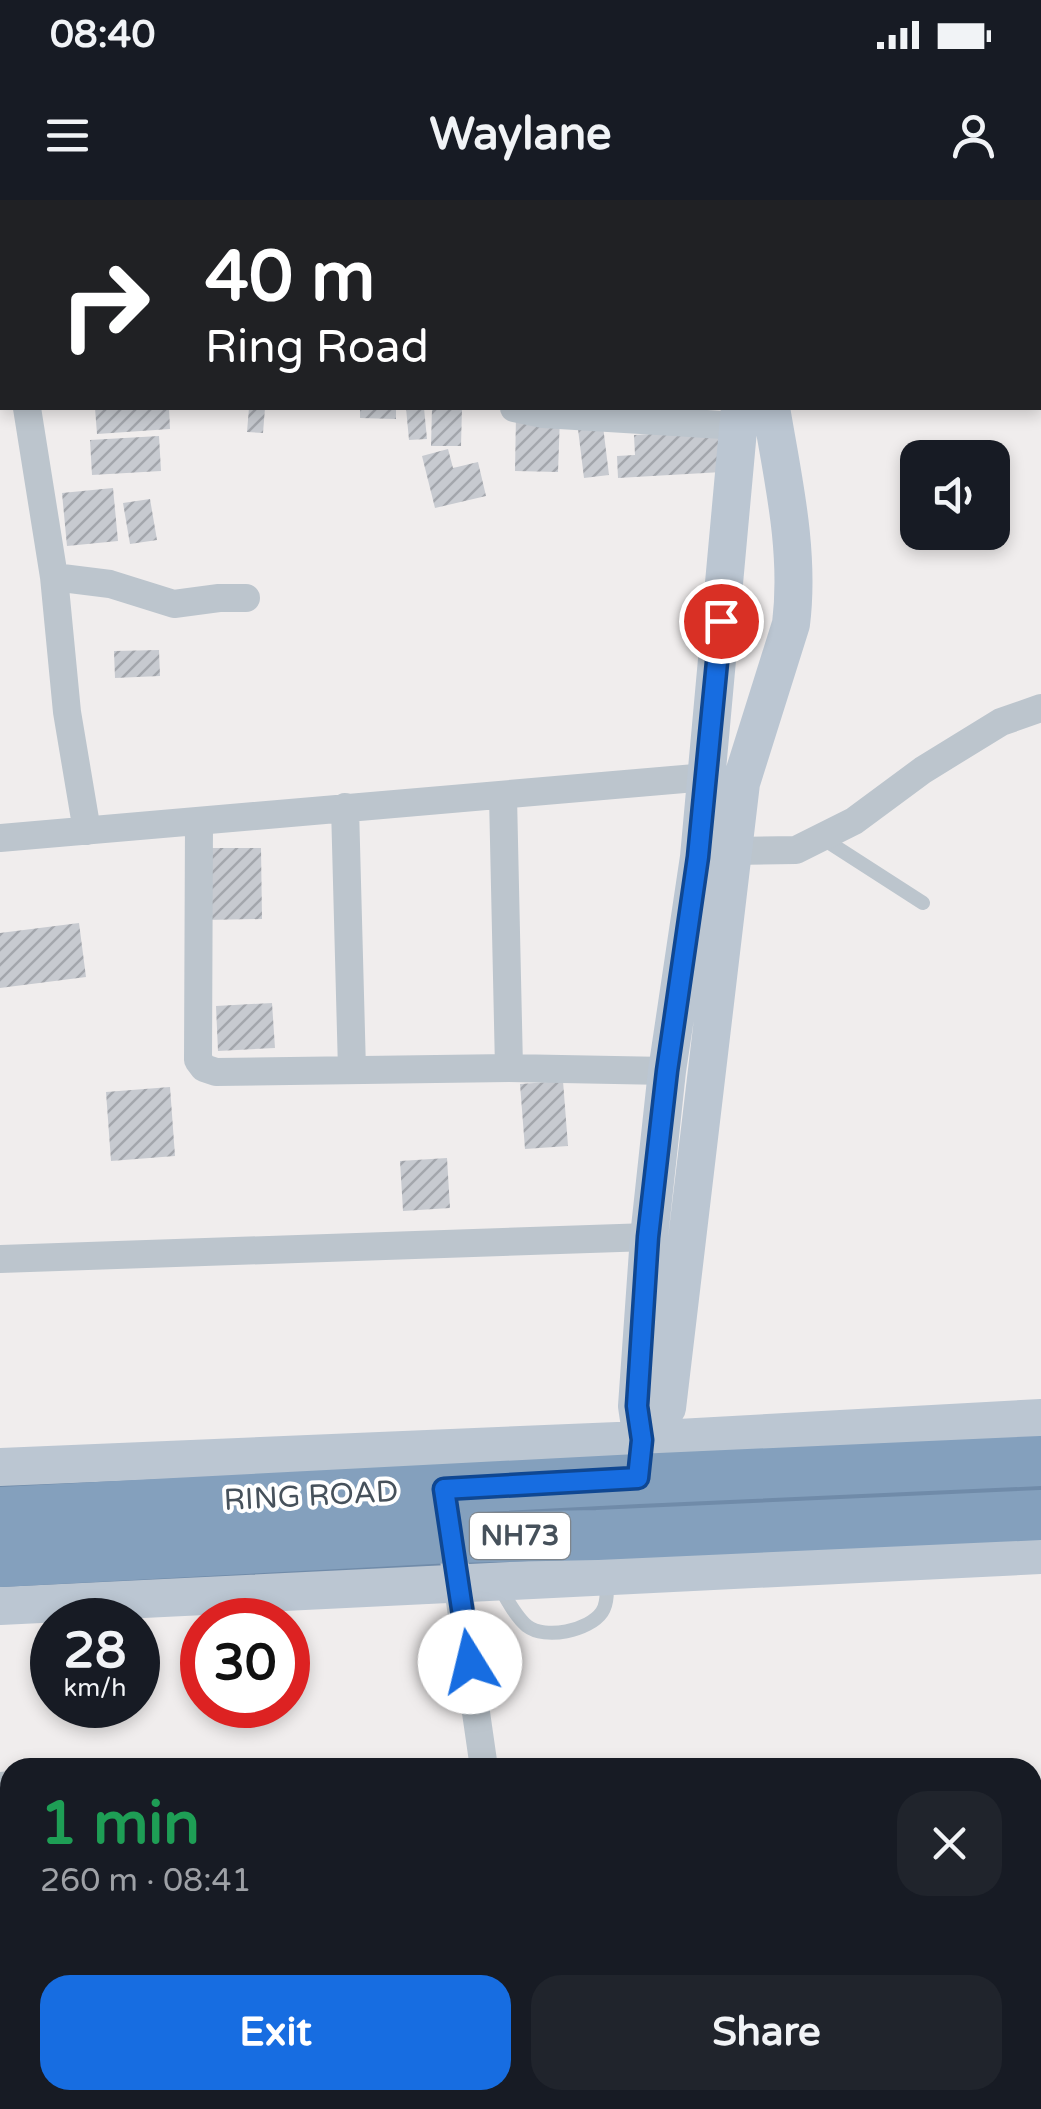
<!DOCTYPE html>
<meta charset="utf-8">
<style>
:root{--surface:#171b24;--page:#20242c;--text:#f1f3f6;--muted:#9ea1a6;--accent:#176de1}
body{margin:0;font-family:"Varela Round",sans-serif;background:var(--page);color:var(--text);height:100vh;display:flex;flex-direction:column;font-size:38px;white-space:nowrap}
*{box-sizing:border-box;margin:0}
p{font-size:32px;color:var(--muted)}
.icon{flex:none;width:55px;height:55px;fill:none;stroke:currentColor;stroke-width:2;stroke-linecap:round;stroke-linejoin:round}
.map{position:relative;flex:1;overflow:hidden}
.panel{position:absolute;left:0px;top:1558px;width:1042px;height:352px;display:flex;flex-direction:column;background:var(--surface);border-radius:30px 30px 0 0;box-shadow:0 5px 15px #0003}
.panel>*{flex:none}
.guide{position:absolute;left:0px;top:0px;width:1042px;height:210px;box-shadow:0 5px 15px #0003;background:#202124;color:#fff;overflow:hidden}
.fabs{position:absolute;left:900px;top:240px;display:grid;gap:20px}
.fabs a{display:grid;place-items:center;width:110px;height:110px;border-radius:20px;background:var(--surface);box-shadow:0 5px 15px #0003;font-size:50px}
.speed{position:absolute;left:30px;top:1398px;display:flex;gap:20px;font-size:50px;font-weight:700;text-align:center}
.speed>*{display:grid;place-content:center;width:130px;height:130px;border-radius:50%;background:var(--surface);box-shadow:0 5px 15px #0003;line-height:1}
.speed small{font-size:25px;font-weight:400}
.speed .limit{border:15px solid #d22;background:#fff;color:#111}
.pin{position:absolute;display:grid;place-items:center;width:85px;height:85px;color:#fff;margin:-42px;border:5px solid #fff;border-radius:50%;box-shadow:0 2px 10px #0007}
.me{position:absolute;width:110px;margin:-55px;rotate:351deg;stroke-linejoin:round;filter:drop-shadow(0 0 8px #0008)}
.turn{display:flex;align-items:center;gap:35px;height:210px;padding:0 40px;font-size:45px}
.turn .icon{width:130px;height:130px;stroke-width:2.5}
.turn b{display:block;font-size:70px;line-height:85px}
.round{display:grid;place-items:center;flex:none;width:105px;height:105px;border-radius:30px;background:var(--page)}
.overview{display:flex;align-items:center;justify-content:space-between;height:170px;padding:0 40px}
h1{font-size:60px;font-weight:700;line-height:75px;color:#1e9e55}
.primary-button{display:flex;gap:20px;margin-top:auto;padding:20px 40px}
.primary-button a{flex:1;height:115px;border-radius:30px;background:var(--accent);color:#fff;font-size:40px;font-weight:700;line-height:115px;text-align:center}
.primary-button a+a{background:var(--page);color:var(--text)}
.status{display:flex;justify-content:space-between;align-items:center;height:70px;padding:0 50px;background:var(--surface);direction:ltr}
.status svg{height:28px;fill:currentColor}
header{display:flex;justify-content:space-between;align-items:center;height:130px;padding:0 40px;background:var(--surface);font-size:45px;font-weight:700}
.map>svg:first-child{display:block}
.green{fill:#bbefcf}
.building{fill:url(#building-hatch)}
.lines{fill:none;stroke-linecap:round;stroke-linejoin:round}
.highway-casing{stroke:#708ba9;stroke-width:55}
.lane{stroke:#bcc5cd;stroke-width:14}
.street{stroke:#bcc5cd;stroke-width:28}
.secondary{stroke:#bbc6d2;stroke-width:38}
.highway{stroke:#84a0bd;stroke-width:50}
.route-casing{stroke:#0f4792;stroke-width:25}
.route{stroke:#176de1;stroke-width:18}
.labels{text-anchor:middle;dominant-baseline:central;stroke-width:8;stroke-linejoin:round;paint-order:stroke}
.shield{fill:#fff;stroke:#7e858c;stroke-width:2.5}
.shield-label{font-size:28px;font-weight:bold;fill:#46515b}
.street-label{font-size:30px;fill:#46515b;stroke:#fff}
</style>
<div class="status"><b>08:40</b><svg viewBox="0 0 49 12"><path d="M0 12V9h3v3zM5 12V6h3v6zM10 12V3h3v9zM15 12V0h3v12zM26 1h20v11H26zM47 4h2v5h-2z"/></svg></div>
<header><svg class="icon" aria-label="menu" viewBox="0 0 24 24"><path d="M4 6h16M4 12h16M4 18h16"/></svg>Waylane<svg class="icon" aria-label="person" viewBox="0 0 24 24"><circle cx="12" cy="8" r="4"/><path d="M4 21q1-7 8-7t8 7"/></svg></header>
<div class="map">
<svg width="1041" height="1909" viewBox="0 0 1041 1909">
<defs>
<pattern id="building-hatch" width="6" height="6" patternUnits="userSpaceOnUse" patternTransform="scale(2.5)"><rect width="6" height="6" fill="#c7cad0"/><path d="M-1 1l2-2M0 6l6-6M5 7l2-2" fill="none" stroke="#a3a6ac"/></pattern>
</defs>
<rect width="100%" height="100%" fill="#f0eded"/>
<path class="green" d="M 1041,1642 L 1041,1909 L 781,1909 L 781,1900 L 1032,1900 L 1032,1643 Z"/>
<path class="building" d="M 95,208 L 169,208 L 170,229 L 97,234 Z
M 249,208 L 265,208 L 263,233 L 247,232 Z
M 360,208 L 396,208 L 396,219 L 360,218 Z
M 406,208 L 424,208 L 427,239 L 409,240 Z
M 432,208 L 462,208 L 461,246 L 431,246 Z
M 516,215 L 560,216 L 558,272 L 515,271 Z
M 602,218 L 609,275 L 584,278 L 577,221 Z
M 719,230 L 722,272 L 618,278 L 617,256 L 635,255 L 634,235 Z
M 159,236 L 161,271 L 92,275 L 90,240 Z
M 448,249 L 453,268 L 478,262 L 486,296 L 435,308 L 422,256 Z
M 113,288 L 118,341 L 67,346 L 62,293 Z
M 150,299 L 157,340 L 130,344 L 123,303 Z
M 159,450 L 160,476 L 115,478 L 114,451 Z
M 204,648 L 261,648 L 262,719 L 205,720 Z
M 79,723 L 86,777 L 0,788 L 0,733 Z
M 272,803 L 275,848 L 218,851 L 216,806 Z
M 563,881 L 568,946 L 525,949 L 520,884 Z
M 170,887 L 175,956 L 111,961 L 106,892 Z
M 447,958 L 450,1008 L 403,1011 L 400,961 Z"/>
<g class="lines">
<defs>
<path id="highway" d="M 0,1312 L 638,1279 L 1041,1261
M 0,1362 L 451,1338 L 597,1335 L 1041,1315"/>
</defs>
<use href="#highway" class="highway-casing"/>
<path class="lane" d="M 822,638 L 923,703
M 499,1386 C 507,1399 515,1416 527,1426 C 545,1440 589,1431 602,1412 C 608,1403 607,1390 606,1380"/>
<path class="street" d="M 39,0 L 40,2
M 347,0 L 347,2
M 0,33 L 2,49
M 1040,46 L 1041,45
M 27,208 L 54,377 L 67,512 L 87,631
M 514,208 L 543,214 L 739,226
M 54,377 L 110,384 L 174,404 L 219,398 L 246,398
M 503,596 L 509,868
M 345,607 L 352,870
M 199,622 L 198,860 L 204,868 L 216,872 L 509,868 L 667,871
M 0,638 L 707,577 L 725,580
M 733,651 L 796,650 L 854,621 L 923,570 L 1001,522 L 1041,508
M 0,1059 L 649,1037
M 449,1325 L 484,1568
M 0,1586 L 10,1585
M 362,1900 L 364,1909
M 547,1900 L 549,1909
M 145,1909 L 185,1900"/>
<path class="secondary" d="M 750,2 L 751,0
M 781,2 L 781,0
M 642,1240 L 667,1208 L 741,583 L 791,424 C 800,352 783,279 771,208
M 0,1267 L 642,1240 L 1041,1218
M 638,1279 L 642,1240 L 637,1206 L 649,1037 L 667,871 L 699,657 L 740,208
M 0,1406 L 1041,1355"/>
<use href="#highway" class="highway"/>
</g>
<g class="lines">
<defs>
<path id="route" d="M 470,1462 L 444,1289 L 638,1278 L 642,1240 L 637,1206 L 648,1037 L 667,871 L 698,657 L 721,421"/>
</defs>
<use href="#route" class="route-casing"/>
<use href="#route" class="route"/>
</g>
<g class="labels">
<rect class="shield" x="470" y="1313" width="100" height="46" rx="8"/>
<g class="shield-label">
<text x="520" y="1336">NH73</text>
</g>
<g class="street-label">
<text transform="translate(311 1296) rotate(-3)">RING ROAD</text>
</g>
</g>
</svg>
<div class="fabs">
<a><svg class="icon" aria-label="sound" viewBox="0 0 24 24"><path d="M4 9h4l5-4v14l-5-4H4zM17 9q2 3 0 6"/></svg></a>
</div>
<div class="speed"><div>28<small>km/h</small></div><div class="limit">30</div></div>
<div class="pin" style="left:721px;top:421px;background:#d93025"><svg class="icon" aria-label="arrive" viewBox="0 0 24 24"><path d="M6 21V4h12l-3 4 3 4H6"/></svg></div>
<svg class="me" style="left:470px;top:1462px" viewBox="-20 -20 40 40"><circle r="19" fill="#fff"/><path d="M0-13L10 11 0 6-10 11z" fill="#176de1"/></svg>
<div class="guide">
<div class="turn"><svg class="icon" aria-label="right" viewBox="0 0 24 24"><path d="M7 20v-9h11M14 6l5 5-5 5"/></svg><div><b>40 m</b>Ring Road</div></div>
</div>
<section class="panel">
<div class="overview"><div><h1>1 min</h1><p>260 m · 08:41</p></div><a class="round"><svg class="icon" aria-label="close" viewBox="0 0 24 24"><path d="M6 6l12 12M18 6L6 18"/></svg></a></div>
<div class="primary-button"><a>Exit</a><a>Share</a></div>
</section>
</div>
